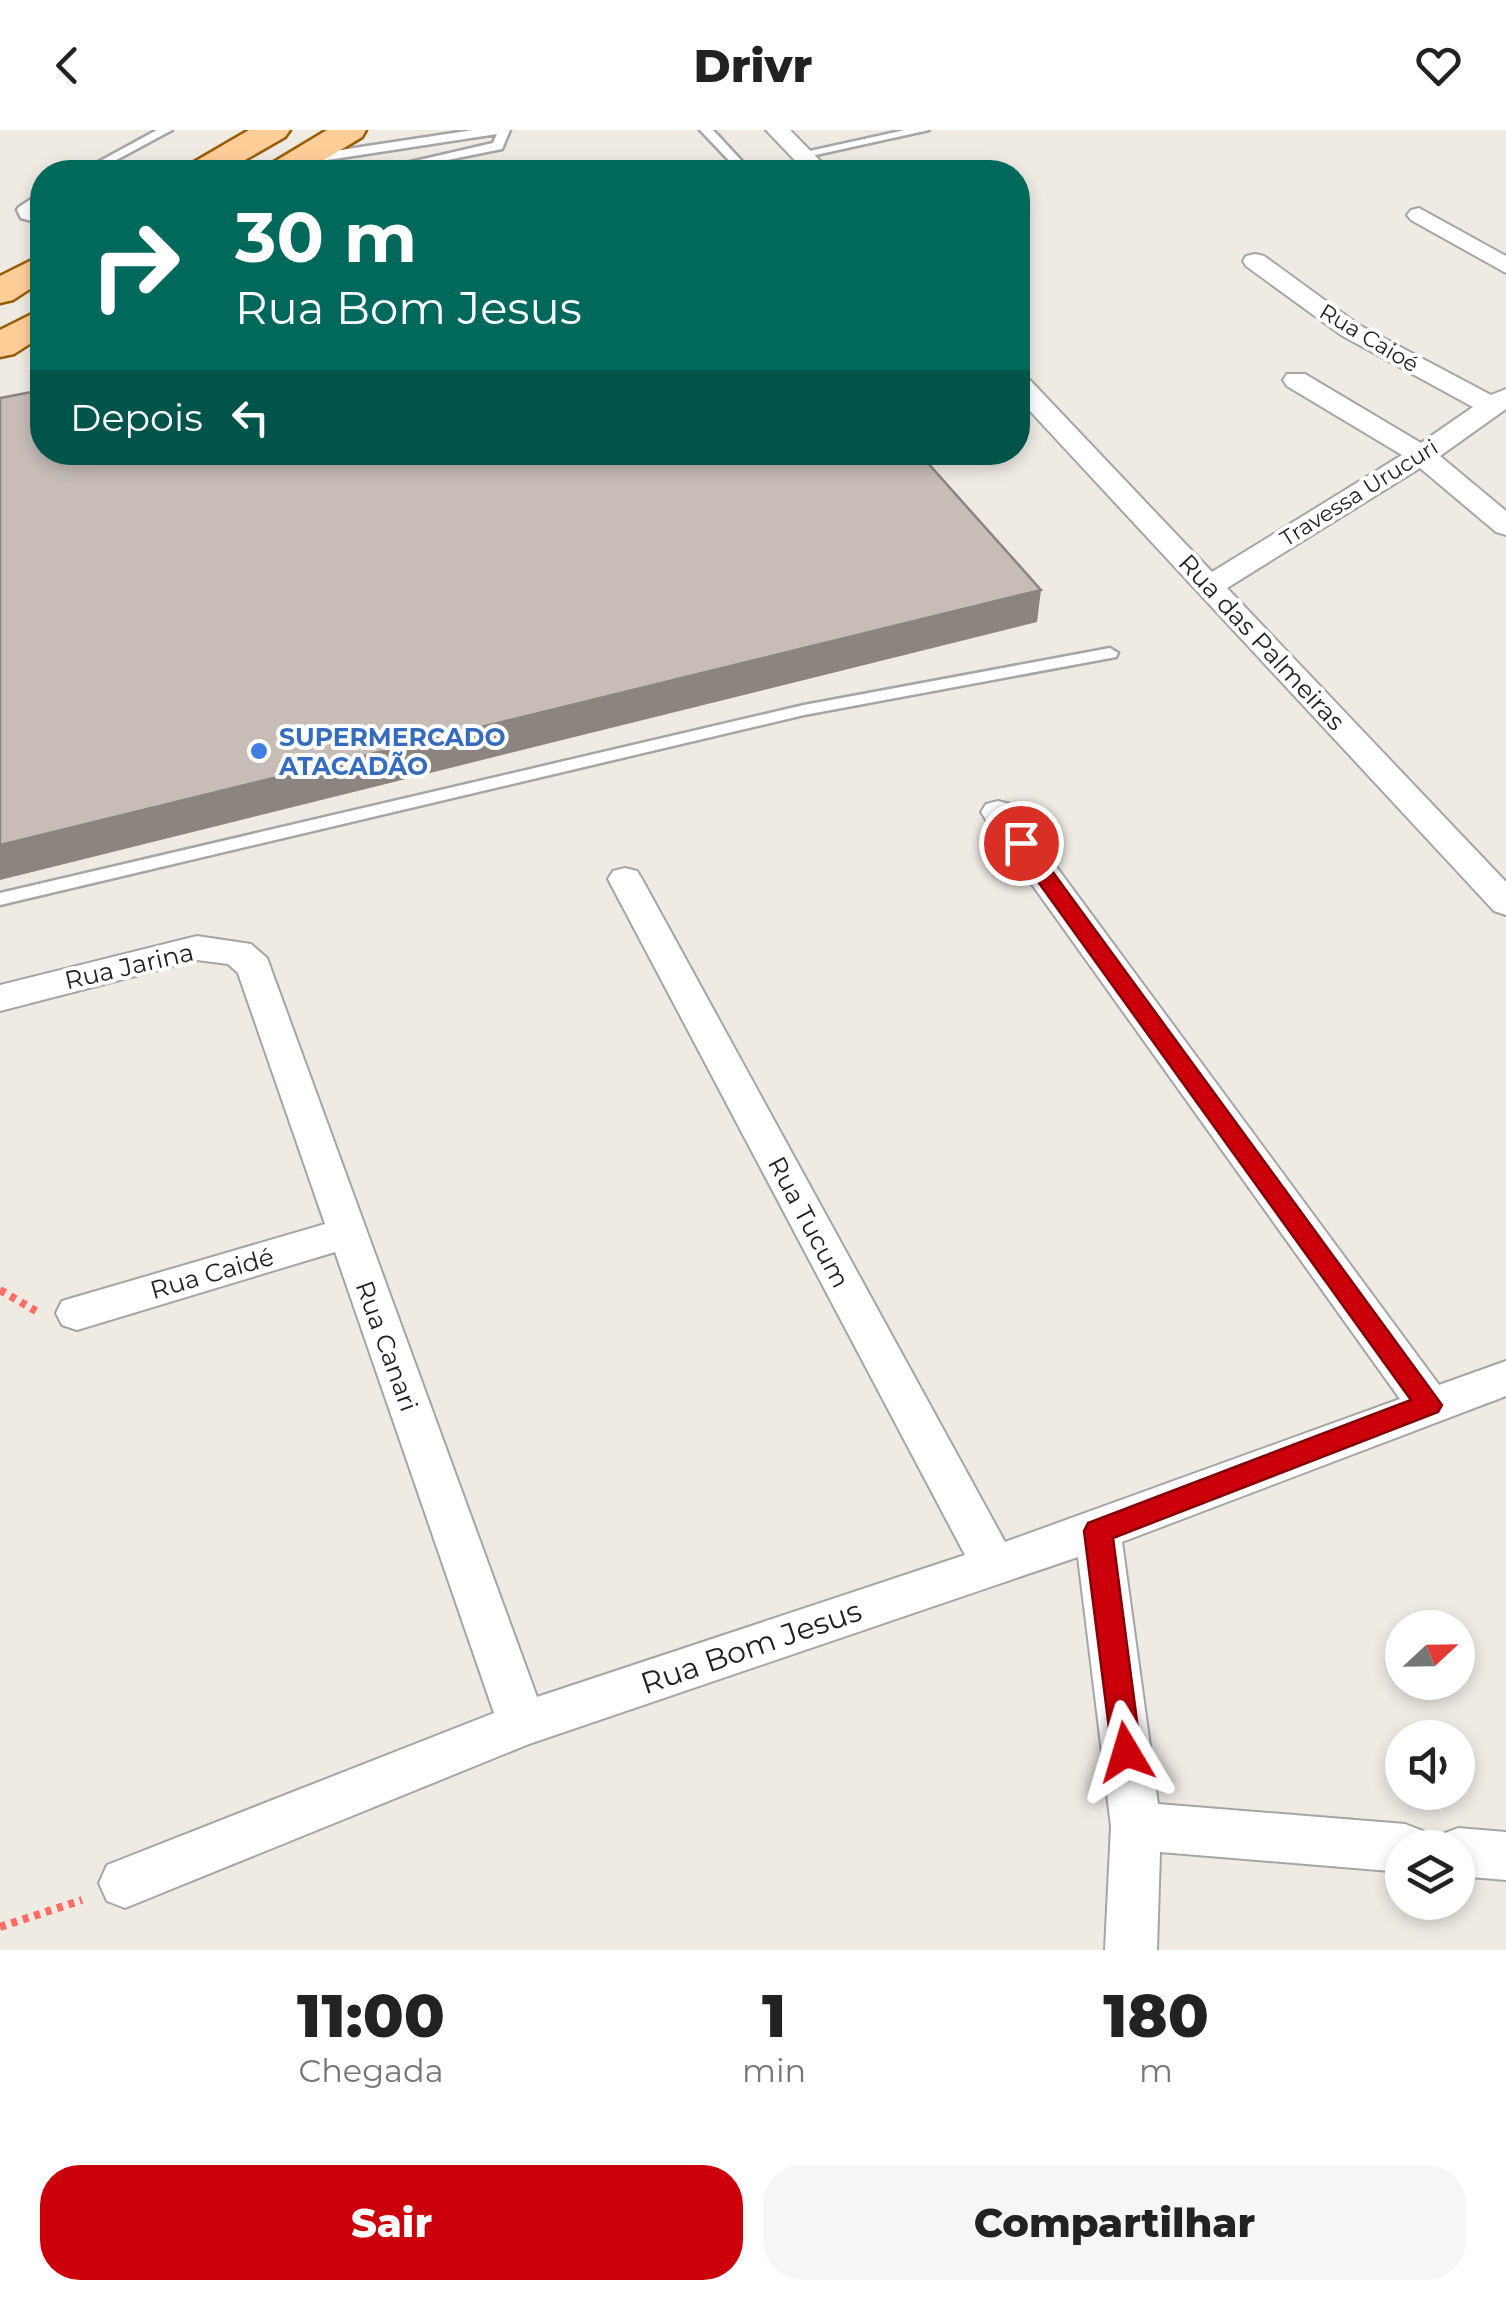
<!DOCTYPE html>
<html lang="pt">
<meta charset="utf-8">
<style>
:root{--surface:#fff;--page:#f6f6f6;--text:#222;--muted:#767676;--accent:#cb000b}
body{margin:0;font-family:Montserrat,sans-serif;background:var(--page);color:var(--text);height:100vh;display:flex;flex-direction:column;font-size:38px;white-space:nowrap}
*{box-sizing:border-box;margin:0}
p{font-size:32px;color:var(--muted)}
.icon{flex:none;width:55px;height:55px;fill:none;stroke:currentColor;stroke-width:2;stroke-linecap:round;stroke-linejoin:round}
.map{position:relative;height:1820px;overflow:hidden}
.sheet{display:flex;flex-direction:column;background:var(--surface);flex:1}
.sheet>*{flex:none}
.guide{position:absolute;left:30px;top:30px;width:1000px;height:305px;border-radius:40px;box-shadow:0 5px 15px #0003;background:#00695c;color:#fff;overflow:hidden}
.needle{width:65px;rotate:68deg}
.tools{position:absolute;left:1385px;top:1480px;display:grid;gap:20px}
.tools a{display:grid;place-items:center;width:90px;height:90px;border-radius:50%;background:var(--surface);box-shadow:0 5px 15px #0003;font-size:50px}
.pin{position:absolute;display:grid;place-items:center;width:85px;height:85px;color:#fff;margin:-42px;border:5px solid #fff;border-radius:50%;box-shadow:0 2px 10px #0007}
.me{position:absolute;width:110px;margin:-55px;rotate:353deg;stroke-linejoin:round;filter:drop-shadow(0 0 8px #0008)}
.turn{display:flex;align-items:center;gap:35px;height:210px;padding:0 40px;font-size:45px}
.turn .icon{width:130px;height:130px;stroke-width:2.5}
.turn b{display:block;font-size:70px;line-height:85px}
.then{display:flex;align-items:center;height:95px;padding:0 40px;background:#0003;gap:20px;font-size:38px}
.eta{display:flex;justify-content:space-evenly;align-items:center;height:170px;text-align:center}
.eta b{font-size:60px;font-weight:800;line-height:70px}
.cta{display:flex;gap:20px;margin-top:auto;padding:20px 40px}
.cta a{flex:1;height:115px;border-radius:40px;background:var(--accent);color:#fff;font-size:40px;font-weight:800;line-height:115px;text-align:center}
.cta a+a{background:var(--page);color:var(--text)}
header{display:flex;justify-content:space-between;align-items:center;height:130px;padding:0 40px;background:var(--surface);font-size:45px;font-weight:800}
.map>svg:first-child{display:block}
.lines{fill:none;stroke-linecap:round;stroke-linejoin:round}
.service-casing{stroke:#a5a5a5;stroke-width:5}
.minor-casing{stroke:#a5a5a5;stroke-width:4}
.primary-casing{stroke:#975d00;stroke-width:5}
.path{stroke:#ff6c64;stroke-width:8;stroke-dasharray:6 6;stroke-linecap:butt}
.service{fill:#fff;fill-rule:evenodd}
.minor{fill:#fff;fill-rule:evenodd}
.primary{fill:#ffcd98;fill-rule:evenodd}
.shaded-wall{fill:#8b847f}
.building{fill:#c7bcb6;stroke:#8b847f;stroke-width:2.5}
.route{fill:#cb000b;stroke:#840007;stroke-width:2.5}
.shop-dot{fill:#3f7fe0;stroke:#fff;stroke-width:4}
.labels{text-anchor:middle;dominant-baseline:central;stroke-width:8;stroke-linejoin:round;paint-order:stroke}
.far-street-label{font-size:22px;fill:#1e1e1e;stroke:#fff}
.street-label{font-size:25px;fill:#1e1e1e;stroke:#fff}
.shop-label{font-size:25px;font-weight:bold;fill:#366cbe;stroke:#fff;text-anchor:start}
.near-street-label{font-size:30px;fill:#1e1e1e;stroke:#fff}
</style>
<header><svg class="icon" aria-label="back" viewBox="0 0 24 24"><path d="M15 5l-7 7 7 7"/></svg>Drivr<svg class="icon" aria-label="heart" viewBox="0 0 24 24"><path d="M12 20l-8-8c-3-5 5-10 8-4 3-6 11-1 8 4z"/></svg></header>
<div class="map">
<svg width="1506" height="1820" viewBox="0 0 1506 1820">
<rect width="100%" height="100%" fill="#efebe3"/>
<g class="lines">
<defs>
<path id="service" d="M 157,0 L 172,0 L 94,42 L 80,42 Z
M 473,0 L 510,0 L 502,19 L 388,42 L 367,42 L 493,13 L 497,4 L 308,33 L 302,29 L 308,25 Z
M 700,0 L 713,0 L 752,42 L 740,42 Z
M 905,0 L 929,0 L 802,28 L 796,24 Z
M 42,62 L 42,72 L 30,81 L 42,86 L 42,94 L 21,88 L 17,80 L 19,77 Z
M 1110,518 L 1118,523 L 1116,527 L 804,585 L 0,775 L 0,763 L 804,575 Z"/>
<path id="minor" d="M 766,0 L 790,0 L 831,42 L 806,42 Z
M 1419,78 L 1506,126 L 1506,143 L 1411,90 L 1407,85 L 1411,80 Z
M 1255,124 L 1264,126 L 1359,195 L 1491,265 L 1506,259 L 1506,279 L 1440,326 L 1506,381 L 1506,405 L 1496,402 L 1420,338 L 1227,458 L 1506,752 L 1506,785 L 1494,781 L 1018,268 L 1018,245 L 1027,247 L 1212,442 L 1402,325 L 1287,256 L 1283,250 L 1287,244 L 1305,244 L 1421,313 L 1473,277 L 1341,205 L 1246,136 L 1243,131 L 1246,126 Z
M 998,671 L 1010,674 L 1439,1255 L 1506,1231 L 1506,1266 L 1122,1412 L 1158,1674 L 1405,1694 L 1423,1701 L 1430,1718 L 1402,1718 L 1402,1742 L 1160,1722 L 1157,1820 L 1105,1820 L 1111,1696 L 1078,1427 L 529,1614 L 125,1778 L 107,1771 L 99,1753 L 107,1735 L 494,1583 L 335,1122 L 77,1200 L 62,1195 L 56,1183 L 62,1171 L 325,1094 L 238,843 L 228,834 L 197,830 L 0,881 L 0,855 L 197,806 L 251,814 L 267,828 L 537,1567 L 965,1425 L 608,749 L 613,741 L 625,738 L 637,741 L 642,749 L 1005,1412 L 1400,1269 L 986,690 L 981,682 L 986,674 Z
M 1458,1698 L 1506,1702 L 1506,1750 L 1458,1746 L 1458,1718 L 1435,1718 L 1440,1705 Z"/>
<path id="primary" d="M 249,0 L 290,0 L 285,7 L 224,42 L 184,42 L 189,35 Z
M 327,0 L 366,0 L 362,7 L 304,42 L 264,42 L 269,35 Z
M 42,125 L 42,151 L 13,170 L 0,173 L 0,146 Z
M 42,179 L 42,206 L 14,224 L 0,227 L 0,200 Z"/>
</defs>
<use href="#service" class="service-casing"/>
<use href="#minor" class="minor-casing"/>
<use href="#primary" class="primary-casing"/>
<path class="path" d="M 0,1160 L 36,1181
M 0,1797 L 82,1770"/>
<use href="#service" class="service"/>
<use href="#minor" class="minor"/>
<use href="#primary" class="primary"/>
</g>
<path class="shaded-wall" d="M 1041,460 L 1037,492 L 0,750 L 0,715 Z"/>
<path class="building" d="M 664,37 L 669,42 L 630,42 Z
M 42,260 L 42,322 L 918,322 L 1041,460 L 0,715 L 0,268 Z"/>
<path class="route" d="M 1021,706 L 1028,708 L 1442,1275 L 1438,1282 L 1113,1408 L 1141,1622 L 1137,1632 L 1126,1636 L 1116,1632 L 1112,1622 L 1084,1401 L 1088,1393 L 1411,1270 L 1013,717 L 1010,713 Z"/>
<circle class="shop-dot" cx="259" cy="621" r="10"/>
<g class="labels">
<g class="far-street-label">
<text transform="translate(1369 208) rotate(31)">Rua Caioé</text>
<text transform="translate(1359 363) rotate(-32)">Travessa Urucuri</text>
</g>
<g class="street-label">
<text transform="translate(1262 512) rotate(47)">Rua das Palmeiras</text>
<text transform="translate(129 836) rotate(-13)">Rua Jarina</text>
<text transform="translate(809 1092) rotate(62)">Rua Tucum</text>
<text transform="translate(212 1143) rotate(-16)">Rua Caidé</text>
<text transform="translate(387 1216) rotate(70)">Rua Canari</text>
</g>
<g class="shop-label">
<text x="279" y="607">SUPERMERCADO<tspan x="279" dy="29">ATACADÃO</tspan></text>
</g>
<g class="near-street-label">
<text transform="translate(751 1517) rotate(-19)">Rua Bom Jesus</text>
</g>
</g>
</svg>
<div class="tools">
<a><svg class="needle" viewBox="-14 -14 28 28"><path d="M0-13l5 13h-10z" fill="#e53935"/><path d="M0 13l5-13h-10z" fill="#767676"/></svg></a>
<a><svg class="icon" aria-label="sound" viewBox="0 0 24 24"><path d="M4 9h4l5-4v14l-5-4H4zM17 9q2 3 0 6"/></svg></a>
<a><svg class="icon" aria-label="layers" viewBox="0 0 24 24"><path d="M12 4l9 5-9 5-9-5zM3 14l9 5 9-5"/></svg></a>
</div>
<div class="pin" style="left:1021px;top:713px;background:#d93025"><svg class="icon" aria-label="arrive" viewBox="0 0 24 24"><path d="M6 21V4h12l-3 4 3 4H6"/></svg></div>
<svg class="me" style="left:1126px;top:1622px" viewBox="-20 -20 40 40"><path d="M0-17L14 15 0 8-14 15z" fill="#cb000b" stroke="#fff" stroke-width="4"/></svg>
<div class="guide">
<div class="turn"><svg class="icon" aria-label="right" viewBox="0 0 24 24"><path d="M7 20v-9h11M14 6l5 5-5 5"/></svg><div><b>30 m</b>Rua Bom Jesus</div></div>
<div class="then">Depois<svg class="icon" aria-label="left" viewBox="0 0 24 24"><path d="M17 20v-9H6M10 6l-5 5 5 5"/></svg></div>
</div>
</div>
<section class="sheet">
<div class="eta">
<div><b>11:00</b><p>Chegada</p></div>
<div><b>1</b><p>min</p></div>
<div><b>180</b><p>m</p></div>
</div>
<div class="cta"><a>Sair</a><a>Compartilhar</a></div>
</section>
